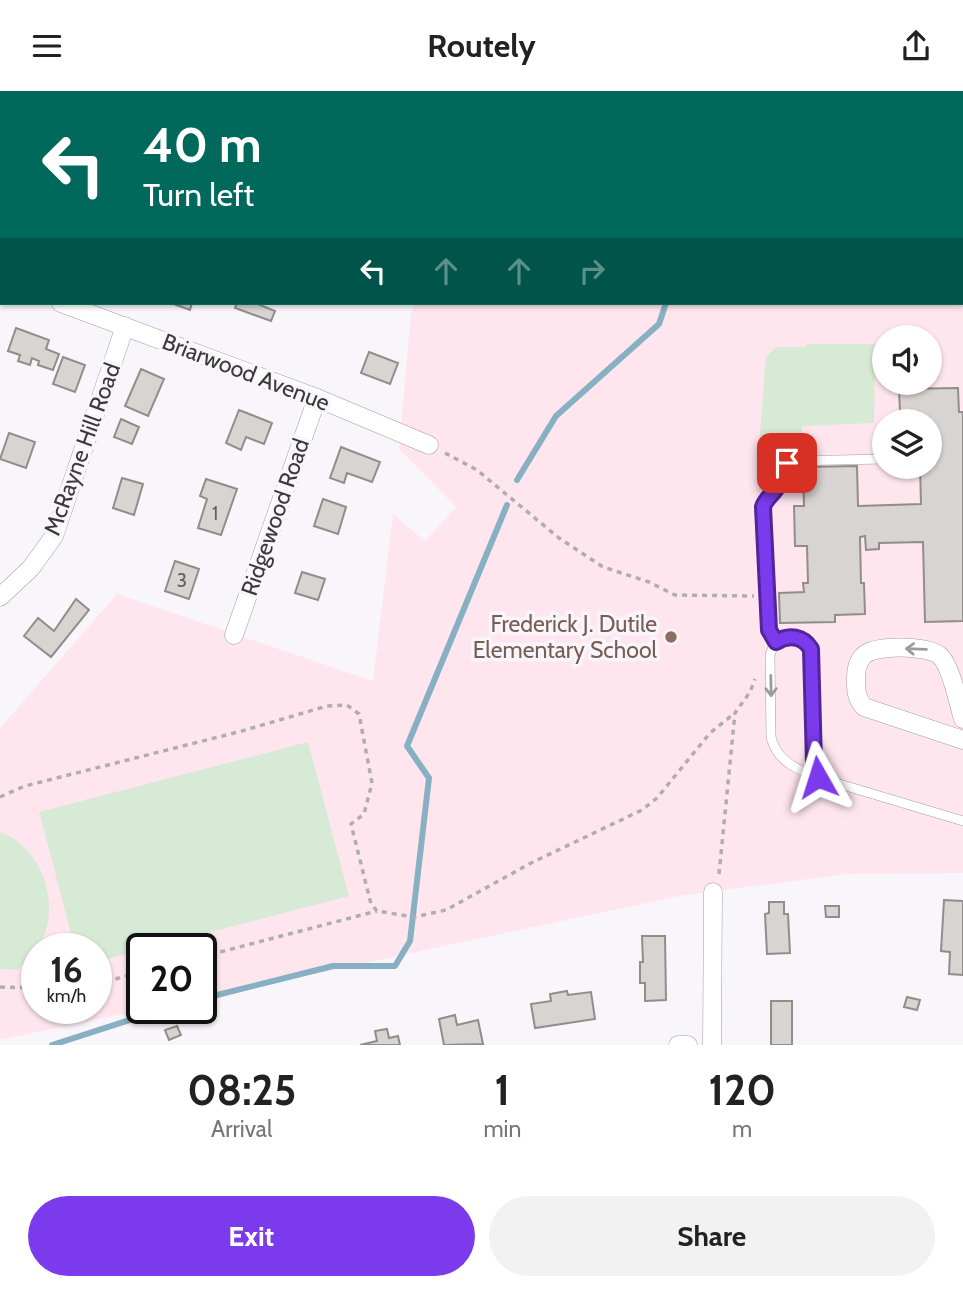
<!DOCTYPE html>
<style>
:root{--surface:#fff;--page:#f2f2f2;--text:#222;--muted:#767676;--accent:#7c3aed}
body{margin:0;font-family:Cabin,sans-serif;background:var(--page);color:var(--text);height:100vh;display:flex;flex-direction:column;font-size:26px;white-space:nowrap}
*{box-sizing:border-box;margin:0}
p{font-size:23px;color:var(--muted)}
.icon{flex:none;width:38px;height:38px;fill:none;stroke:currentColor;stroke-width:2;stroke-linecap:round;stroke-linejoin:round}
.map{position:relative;height:954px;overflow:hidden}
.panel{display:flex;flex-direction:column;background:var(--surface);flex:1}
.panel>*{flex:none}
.banner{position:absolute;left:0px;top:0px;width:964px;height:214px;box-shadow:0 2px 5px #0004;background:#00695c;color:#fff;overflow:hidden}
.tools{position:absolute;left:872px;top:234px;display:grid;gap:14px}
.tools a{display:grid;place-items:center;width:70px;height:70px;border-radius:50%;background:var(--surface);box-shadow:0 2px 5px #0004;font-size:35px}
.speed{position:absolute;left:21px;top:842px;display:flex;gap:14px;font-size:35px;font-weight:700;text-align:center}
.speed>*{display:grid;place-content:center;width:91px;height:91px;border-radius:50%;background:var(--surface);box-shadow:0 2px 5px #0004;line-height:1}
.speed small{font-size:18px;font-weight:400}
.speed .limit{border:4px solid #111;border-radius:10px;background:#fff;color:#111}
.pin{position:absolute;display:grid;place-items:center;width:60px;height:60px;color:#fff;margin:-30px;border-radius:14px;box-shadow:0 4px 10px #0006}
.me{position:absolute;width:77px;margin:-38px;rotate:354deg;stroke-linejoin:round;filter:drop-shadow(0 0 5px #0008)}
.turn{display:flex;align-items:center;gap:24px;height:147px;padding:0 28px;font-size:32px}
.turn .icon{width:91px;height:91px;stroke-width:2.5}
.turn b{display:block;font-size:49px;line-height:60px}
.lanes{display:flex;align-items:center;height:66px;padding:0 28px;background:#0003;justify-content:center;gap:35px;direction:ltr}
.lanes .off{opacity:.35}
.eta{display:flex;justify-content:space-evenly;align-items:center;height:119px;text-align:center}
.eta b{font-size:42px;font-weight:700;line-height:49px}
.primary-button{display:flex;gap:14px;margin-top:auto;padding:14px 28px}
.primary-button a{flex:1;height:80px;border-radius:42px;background:var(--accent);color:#fff;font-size:28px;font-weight:700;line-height:80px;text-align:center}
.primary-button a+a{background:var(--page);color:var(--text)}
header{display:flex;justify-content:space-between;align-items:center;height:91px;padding:0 28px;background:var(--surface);font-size:32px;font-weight:700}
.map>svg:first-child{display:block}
.education{fill:#ffe6ee;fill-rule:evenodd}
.green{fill:#d7ead6}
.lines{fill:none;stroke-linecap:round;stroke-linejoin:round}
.stream{stroke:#87b0c3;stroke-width:6}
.building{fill:#d8d4d2;stroke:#918d8b;stroke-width:2}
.lane-casing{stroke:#a09ea2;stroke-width:10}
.street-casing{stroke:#a09ea2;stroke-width:19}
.path{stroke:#afadb0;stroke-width:3.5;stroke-dasharray:5 5;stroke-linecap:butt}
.lane{stroke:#fff;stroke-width:9}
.street{stroke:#fff;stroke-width:18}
.oneway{stroke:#9c9c9d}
.route-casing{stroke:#51269a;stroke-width:18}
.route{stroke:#7c3aed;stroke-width:12}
.education-dot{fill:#8d6e63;stroke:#f8f6fa;stroke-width:2.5}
.labels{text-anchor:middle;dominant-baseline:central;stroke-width:7;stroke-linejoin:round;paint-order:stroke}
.number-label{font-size:19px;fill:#626061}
.street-label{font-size:23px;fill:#3a3a3b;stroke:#f8f6fa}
.education-label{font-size:23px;fill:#785e54;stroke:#f8f6fa;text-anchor:end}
</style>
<header><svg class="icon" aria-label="menu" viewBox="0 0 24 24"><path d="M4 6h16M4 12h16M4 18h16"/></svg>Routely<svg class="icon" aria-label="share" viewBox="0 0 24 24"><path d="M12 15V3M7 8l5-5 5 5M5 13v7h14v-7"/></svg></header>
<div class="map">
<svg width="963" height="954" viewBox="0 0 963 954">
<rect width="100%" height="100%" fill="#f8f6fa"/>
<path class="education" d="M 525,0 L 739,0 L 741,2 L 524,2 Z
M 963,191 L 963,782 L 847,783 L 679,805 L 201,907 L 201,858 L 142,858 L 142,917 L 151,917 L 0,949 L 0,637 L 117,503 L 373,590 L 393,423 L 425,450 L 456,416 L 399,358 L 411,222 L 415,212 L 962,212 ZM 884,247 L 929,247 L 929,292 L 884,292 ZM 884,331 L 929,331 L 929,376 L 884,376 ZM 37,858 L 96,858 L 96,917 L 37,917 Z"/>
<path class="green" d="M 807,253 L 875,253 L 874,332 L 802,335 L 803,363 L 767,363 L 759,354 L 766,266 L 776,256 L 804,256 Z
M 308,651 L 349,805 L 96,871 L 96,858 L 75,857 L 39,721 Z
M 0,741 C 36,753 56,799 47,835 C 43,854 31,865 18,879 L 0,878 Z"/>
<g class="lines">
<path class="stream" d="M 917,2 L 918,0
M 517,389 L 556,325 L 659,233 L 666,212
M 201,908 L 333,875 L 395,875 L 410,850 L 429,687 L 407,655 L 507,414
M 52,954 L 167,917"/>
</g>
<path class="building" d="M 236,0 L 270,0 L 274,1 L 241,2 Z
M 359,0 L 386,0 L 358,2 Z
M 0,10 L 2,11 L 2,38 L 0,38 Z
M 171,212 L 192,212 L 190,219 Z
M 237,212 L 261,212 L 260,214 L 275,220 L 271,230 L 235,217 Z
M 16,237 L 49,249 L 46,258 L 59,263 L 53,279 L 38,274 L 39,270 L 32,267 L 30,274 L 18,270 L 20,264 L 8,260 Z
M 369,261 L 398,272 L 390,293 L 361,282 Z
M 63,266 L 85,274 L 75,301 L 53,293 Z
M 141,278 L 164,288 L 148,325 L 125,315 Z
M 958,297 L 959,321 L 963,321 L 963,530 L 925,531 L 923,451 L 879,452 L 879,458 L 866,459 L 865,445 L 860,446 L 861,492 L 864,492 L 865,523 L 835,524 L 835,531 L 780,532 L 779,502 L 804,501 L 803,492 L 808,492 L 807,455 L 795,455 L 794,415 L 804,415 L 803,376 L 857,375 L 858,415 L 921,413 L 920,376 L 929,376 L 929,331 L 919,331 L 919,321 L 900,321 L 899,298 Z
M 239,319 L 272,332 L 264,353 L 246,346 L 241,359 L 226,352 Z
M 121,328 L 139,336 L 132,353 L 114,346 Z
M 9,342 L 35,351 L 26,377 L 0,368 Z
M 341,356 L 380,371 L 372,391 L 347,382 L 344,392 L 330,387 Z
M 122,387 L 143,393 L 134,424 L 113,417 Z
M 206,388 L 237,398 L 221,444 L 198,437 L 207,408 L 200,405 Z
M 323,408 L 346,416 L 338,443 L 314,435 Z
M 175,470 L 199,478 L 189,508 L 165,500 Z
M 302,481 L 325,488 L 318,509 L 295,502 Z
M 76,508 L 89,519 L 51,566 L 24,545 L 38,527 L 54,540 Z
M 944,809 L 963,810 L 963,884 L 949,883 L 950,861 L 941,860 Z
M 769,811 L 784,811 L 784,823 L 788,823 L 790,862 L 767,863 L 765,823 L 769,822 Z
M 825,815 L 839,815 L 839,826 L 826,826 Z
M 642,845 L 665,845 L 666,909 L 645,910 L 645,892 L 640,892 L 640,871 L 643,871 Z
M 567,900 L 568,904 L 591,901 L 595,928 L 535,937 L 531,913 L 551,910 L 550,903 Z
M 907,906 L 920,909 L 917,919 L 904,916 Z
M 771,910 L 792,910 L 792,954 L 771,954 Z
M 455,924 L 457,934 L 478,929 L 483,953 L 444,954 L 439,928 Z
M 177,935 L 181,944 L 169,949 L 165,939 Z
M 387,938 L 389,947 L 398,945 L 400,954 L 360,954 L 377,950 L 375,940 Z"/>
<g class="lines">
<defs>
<path id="lane" d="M 776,551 L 769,539 L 763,416 L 766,407 L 779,394 L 782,376 L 791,370 L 884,368
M 818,686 L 814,672 L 811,558 L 801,548 L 784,547 L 774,553 L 770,564 L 771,646 C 777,673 803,681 826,689 L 963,730"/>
<path id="street" d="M 85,0 L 90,2
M 313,2 L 313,0
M 0,191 L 2,191
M 61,212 L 317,307 L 429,354
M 0,506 L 31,477 L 54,445 L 125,235
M 234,544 L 317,307
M 963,628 C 958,612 952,578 941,566 C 930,554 874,553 863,565 C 856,573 856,582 856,591 C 856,601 857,608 864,616 L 963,649
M 678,954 L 688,954
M 712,954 L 713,801"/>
</defs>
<use href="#lane" class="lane-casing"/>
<use href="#street" class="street-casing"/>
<path class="path" d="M 445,362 L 477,379 L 559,447 L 603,476 L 649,491 L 675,504 L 754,505
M 0,706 L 25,695 L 242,640 L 327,615 L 347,614 L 359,623 L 372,692 L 364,723 L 351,733 L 371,813 L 377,820 L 414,826 L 446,819 L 531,772 L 642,719 L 657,707 L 710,642 L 735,622
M 719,783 L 735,622 L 750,601 L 755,588
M 201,866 L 377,820
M 96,893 L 142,881
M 0,896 L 37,897"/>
<use href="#lane" class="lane"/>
<use href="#street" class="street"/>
</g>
<defs><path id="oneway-shaft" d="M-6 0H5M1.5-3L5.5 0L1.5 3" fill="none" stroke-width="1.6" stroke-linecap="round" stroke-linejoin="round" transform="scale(1.75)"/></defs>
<g class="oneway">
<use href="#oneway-shaft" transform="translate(916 558) rotate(-178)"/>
<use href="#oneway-shaft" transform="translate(771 595) rotate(89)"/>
</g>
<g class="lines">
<defs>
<path id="route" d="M 787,372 C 778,379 782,383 779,392 C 776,402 766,406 763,416 L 769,539 L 776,551 C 789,543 803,545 811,558 L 814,672 L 818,686"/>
</defs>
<use href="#route" class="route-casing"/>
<use href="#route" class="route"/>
</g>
<circle class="education-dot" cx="671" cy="546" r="7"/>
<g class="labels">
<g class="number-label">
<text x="215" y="422">1</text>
<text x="182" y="489">3</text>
</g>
<g class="street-label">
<text transform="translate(246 281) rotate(21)">Briarwood Avenue</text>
<text transform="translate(82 358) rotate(-70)">McRayne Hill Road</text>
<text transform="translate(275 426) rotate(-71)">Ridgewood Road</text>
</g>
<g class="education-label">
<text x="657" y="533">Frederick J. Dutile<tspan x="657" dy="26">Elementary School</tspan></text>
</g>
</g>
</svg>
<div class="tools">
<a><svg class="icon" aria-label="sound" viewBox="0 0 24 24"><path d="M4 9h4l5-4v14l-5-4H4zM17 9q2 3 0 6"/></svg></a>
<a><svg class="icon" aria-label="layers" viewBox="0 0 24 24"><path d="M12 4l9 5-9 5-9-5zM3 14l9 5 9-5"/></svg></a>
</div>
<div class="speed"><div>16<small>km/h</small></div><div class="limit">20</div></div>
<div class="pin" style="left:787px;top:372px;background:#d93025"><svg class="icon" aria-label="arrive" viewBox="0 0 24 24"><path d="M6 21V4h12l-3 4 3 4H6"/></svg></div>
<svg class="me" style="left:818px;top:686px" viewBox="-20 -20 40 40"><path d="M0-17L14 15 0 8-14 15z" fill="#7c3aed" stroke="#fff" stroke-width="4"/></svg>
<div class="banner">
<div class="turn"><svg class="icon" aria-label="left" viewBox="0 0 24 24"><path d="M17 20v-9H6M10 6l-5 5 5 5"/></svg><div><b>40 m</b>Turn left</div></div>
<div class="lanes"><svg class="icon" aria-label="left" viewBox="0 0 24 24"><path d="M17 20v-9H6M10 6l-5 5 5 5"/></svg><svg class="icon off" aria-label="ahead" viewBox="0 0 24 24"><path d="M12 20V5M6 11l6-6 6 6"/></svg><svg class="icon off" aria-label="ahead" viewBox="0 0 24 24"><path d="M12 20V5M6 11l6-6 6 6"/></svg><svg class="icon off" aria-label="right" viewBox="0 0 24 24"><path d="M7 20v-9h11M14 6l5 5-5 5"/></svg></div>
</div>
</div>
<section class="panel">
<div class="eta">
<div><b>08:25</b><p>Arrival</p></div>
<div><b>1</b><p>min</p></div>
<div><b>120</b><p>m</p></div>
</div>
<div class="primary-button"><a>Exit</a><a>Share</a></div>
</section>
